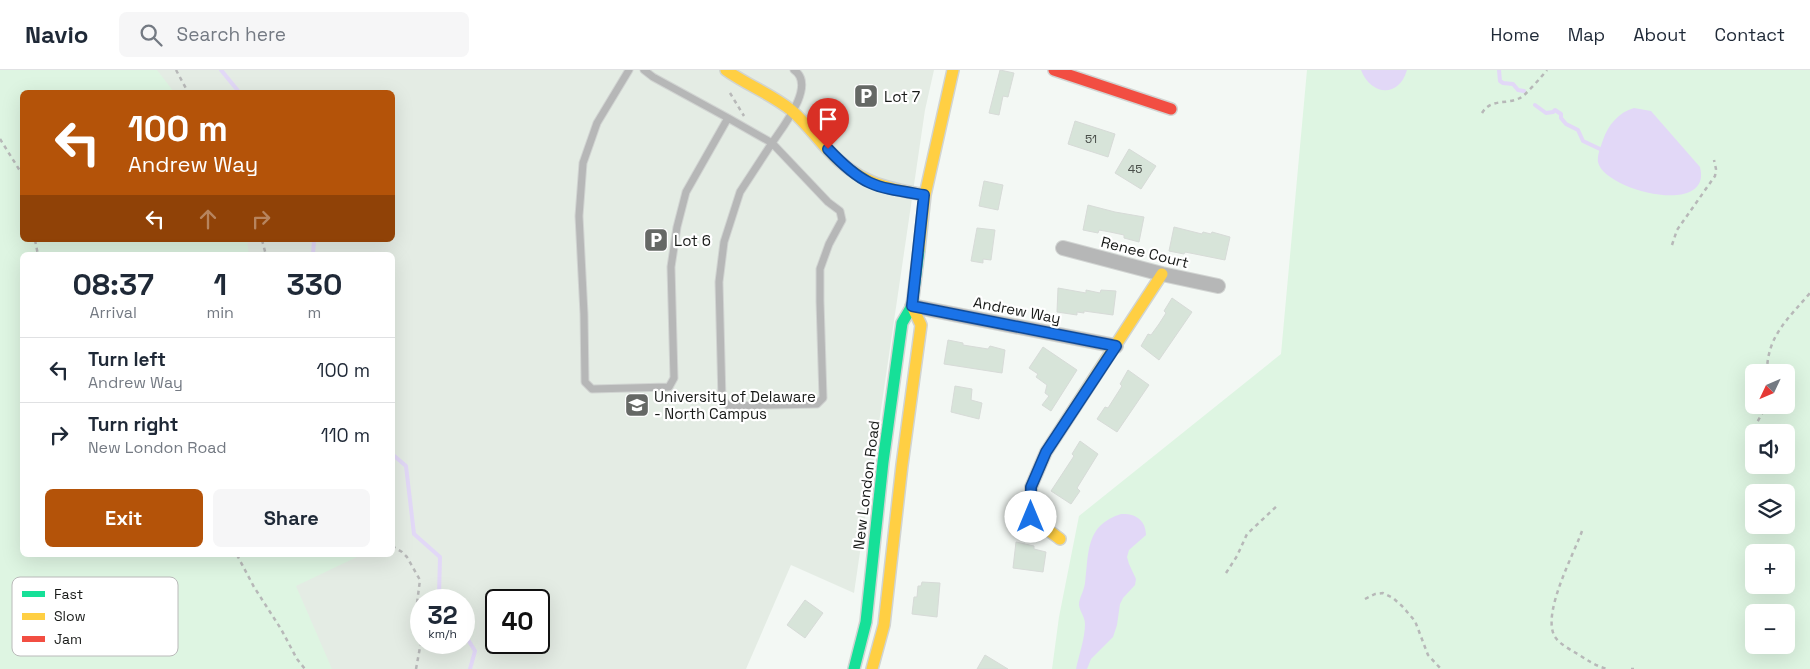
<!DOCTYPE html>
<meta charset="utf-8">
<style>
:root{--surface:#fff;--page:#f6f6f7;--text:#1f2937;--muted:#747a83;--line:#e0e1e3;--accent:#b45309}
body{margin:0;font-family:"Space Grotesk",sans-serif;background:var(--page);color:var(--text);height:100vh;display:flex;flex-direction:column;font-size:19px;white-space:nowrap}
*{box-sizing:border-box;margin:0}
p{font-size:16px;color:var(--muted)}
.icon{flex:none;width:28px;height:28px;fill:none;stroke:currentColor;stroke-width:2;stroke-linecap:round;stroke-linejoin:round}
.map{position:relative;flex:1;overflow:hidden}
.sheet{position:absolute;left:20px;top:182px;width:375px;height:305px;display:flex;flex-direction:column;background:var(--surface);border-radius:8px;box-shadow:0 5px 20px #0002}
.sheet>*{flex:none}
.guide{position:absolute;left:20px;top:20px;width:375px;height:152px;border-radius:8px;box-shadow:0 5px 20px #0002;background:#b45309;color:#fff;overflow:hidden}
.needle{width:32px;rotate:226deg}
.controls{position:absolute;left:1745px;top:294px;display:grid;gap:10px}
.controls a{display:grid;place-items:center;width:50px;height:50px;border-radius:8px;background:var(--surface);box-shadow:0 5px 20px #0002;font-size:25px}
.speed{position:absolute;left:410px;top:519px;display:flex;gap:10px;font-size:25px;font-weight:700;text-align:center}
.speed>*{display:grid;place-content:center;width:65px;height:65px;border-radius:50%;background:var(--surface);box-shadow:0 5px 20px #0002;line-height:1}
.speed small{font-size:12px;font-weight:400}
.speed .limit{border:2px solid #111;border-radius:8px;background:#fff;color:#111}
.pin{position:absolute;display:grid;place-items:center;width:42px;height:42px;color:#fff;margin:-51px -21px;border-radius:50% 50% 50% 0;rotate:-45deg;box-shadow:0 0 5px #0007}
.pin .icon{rotate:45deg}
.me{position:absolute;width:55px;margin:-28px;rotate:0deg;stroke-linejoin:round;filter:drop-shadow(0 0 4px #0008)}
.turn{display:flex;align-items:center;gap:18px;height:105px;padding:0 25px;font-size:22px}
.turn .icon{width:65px;height:65px;stroke-width:2.5}
.turn b{display:block;font-size:35px;line-height:42px}
.lanes{display:flex;align-items:center;height:48px;padding:0 25px;background:#0003;justify-content:center;gap:25px;direction:ltr}
.lanes .off{opacity:.35}
.eta{display:flex;justify-content:space-evenly;align-items:center;height:85px;text-align:center}
.eta b{font-size:30px;font-weight:700;line-height:35px}
.primary-button{display:flex;gap:10px;margin-top:auto;padding:10px 25px}
.primary-button a{flex:1;height:58px;border-radius:8px;background:var(--accent);color:#fff;font-size:20px;font-weight:700;line-height:58px;text-align:center}
.primary-button a+a{background:var(--page);color:var(--text)}
ul{padding:0;list-style:none}
li{display:flex;align-items:center;gap:15px;height:65px;padding:0 25px;border-top:1px solid var(--line)}
li div{flex:1}
li b{display:block;font-size:19px}
li em{font-style:normal}
header{display:flex;align-items:center;gap:30px;box-sizing:border-box;height:70px;padding:0 25px;background:var(--surface);border-bottom:1px solid var(--line)}
header strong{font-size:24px}
nav{display:flex;gap:28px;margin-inline-start:auto;font-size:18px}
.search{width:350px;height:45px;background:var(--page);display:flex;align-items:center;gap:12px;box-sizing:border-box;padding:0 18px;border-radius:8px;color:var(--muted);font-size:19px}
.map>svg:first-child{display:block}
.built{fill:#e4ece4;fill-rule:evenodd}
.green{fill:#def5e2;fill-rule:evenodd}
.water{fill:#e2d8f7}
.lines{fill:none;stroke-linecap:round;stroke-linejoin:round}
.stream{stroke:#e2d8f7;stroke-width:4}
.building{fill:#d7e4d9;stroke:#d7dbd8}
.lane-casing{stroke:#d1d4d2;stroke-width:9}
.street-casing{stroke:#d1d4d2;stroke-width:16}
.fast-casing{stroke:#d1d4d2;stroke-width:14}
.slow-casing{stroke:#d1d4d2;stroke-width:14}
.jam-casing{stroke:#d1d4d2;stroke-width:14}
.path{stroke:#b7b8b8;stroke-width:2.5;stroke-dasharray:4 4;stroke-linecap:butt}
.lane{stroke:#b6b7b7;stroke-width:7}
.street{stroke:#b6b7b7;stroke-width:14}
.fast{stroke:#16e098;stroke-width:11}
.slow{stroke:#ffcf43;stroke-width:11}
.jam{stroke:#f24e42;stroke-width:11}
.route-casing{stroke:#114b97;stroke-width:12}
.route{stroke:#1a73e8;stroke-width:9}
.labels{text-anchor:middle;dominant-baseline:central;stroke-width:4.5;stroke-linejoin:round;paint-order:stroke}
.number-label{font-size:12px;fill:#494e49}
.poi-label{font-size:15px;fill:#181a18;stroke:#fff;text-anchor:start}
.street-label{font-size:15px;fill:#181a18;stroke:#fff}
.key{fill:#fff;stroke:#bababa;stroke-width:1}
.key-label{font-size:14px;fill:#181a18}
</style>
<header>
<strong>Navio</strong>
<div class="search"><svg class="icon" aria-label="search" viewBox="0 0 24 24"><circle cx="10" cy="10" r="6"/><path d="M15 15l6 6"/></svg>Search here</div>
<nav><a>Home</a><a>Map</a><a>About</a><a>Contact</a></nav>
</header>
<div class="map">
<svg width="1810" height="599" viewBox="0 0 1810 599">
<rect width="100%" height="100%" fill="#f3f8f4"/>
<path class="built" d="M 0,0 L 934,0 L 925,40 L 854,523 L 791,495 L 746,599 L 0,599 ZM 22,22 L 392,22 L 392,170 L 22,170 ZM 22,185 L 392,185 L 392,485 L 22,485 ZM 421,530 L 464,530 L 464,572 L 421,572 ZM 496,530 L 539,530 L 539,572 L 496,572 Z"/>
<path class="green" d="M 0,0 L 157,0 L 174,22 L 22,22 L 22,170 L 247,170 L 249,185 L 22,185 L 22,485 L 361,485 L 296,516 L 332,599 L 0,599 Z
M 1307,0 L 1810,0 L 1810,599 L 1052,599 L 1059,547 L 1079,446 L 1281,284 ZM 1754,302 L 1786,302 L 1786,335 L 1754,335 ZM 1754,362 L 1786,362 L 1786,395 L 1754,395 ZM 1754,422 L 1786,422 L 1786,455 L 1754,455 ZM 1754,482 L 1786,482 L 1786,515 L 1754,515 ZM 1754,542 L 1786,542 L 1786,575 L 1754,575 Z"/>
<path class="water" d="M 1361,0 L 1407,0 C 1399,28 1371,26 1361,0 Z
M 1634,38 L 1651,41 L 1700,97 C 1713,148 1603,120 1598,92 C 1597,85 1601,76 1603,70 C 1608,55 1619,42 1634,38 Z
M 1121,444 C 1135,443 1146,450 1146,465 L 1129,480 L 1127,487 L 1129,494 L 1136,509 L 1135,515 L 1123,528 L 1120,534 L 1117,555 L 1113,567 L 1091,589 L 1087,599 L 1076,599 C 1079,585 1085,568 1085,554 C 1085,547 1080,542 1079,535 C 1079,528 1084,521 1085,513 C 1089,483 1085,455 1121,444 Z"/>
<g class="lines">
<path class="stream" d="M 221,0 L 239,22
M 1499,0 L 1500,11 L 1503,13 L 1513,14 L 1518,20 L 1524,21
M 1535,35 L 1546,43 L 1553,42 L 1555,40 L 1561,44 L 1561,48 L 1566,54 L 1578,60 L 1583,71 L 1600,79
M 313,185 L 314,170
M 392,384 L 406,396 L 414,464 L 440,487 L 439,526 L 442,530
M 464,563 L 475,581 L 470,599"/>
</g>
<path class="building" d="M 1000,0 L 1014,3 L 1008,27 L 1003,26 L 999,45 L 989,43 Z
M 1075,51 L 1115,64 L 1108,87 L 1068,74 Z
M 1129,79 L 1156,96 L 1141,119 L 1115,103 Z
M 984,111 L 1003,115 L 998,140 L 979,136 Z
M 1088,135 L 1115,142 L 1144,147 L 1139,172 L 1124,168 L 1124,165 L 1110,162 L 1099,160 L 1098,163 L 1083,160 Z
M 1174,157 L 1202,164 L 1203,162 L 1211,164 L 1212,162 L 1230,167 L 1225,190 L 1185,182 L 1184,184 L 1169,181 Z
M 977,158 L 995,160 L 991,190 L 983,189 L 983,193 L 971,191 Z
M 1058,218 L 1086,223 L 1086,220 L 1100,223 L 1101,220 L 1116,221 L 1113,245 L 1084,241 L 1084,243 L 1077,242 L 1077,245 L 1057,242 Z
M 1172,228 L 1192,242 L 1159,290 L 1141,276 L 1148,264 L 1151,265 L 1159,254 L 1166,243 L 1164,241 Z
M 948,270 L 963,273 L 963,275 L 988,279 L 990,276 L 1005,280 L 1002,303 L 944,294 Z
M 1043,277 L 1077,300 L 1051,341 L 1042,335 L 1049,326 L 1045,323 L 1047,315 L 1036,307 L 1038,304 L 1029,298 Z
M 1128,300 L 1149,315 L 1117,362 L 1097,349 L 1105,337 L 1108,338 L 1122,316 L 1120,314 Z
M 955,316 L 972,319 L 971,330 L 982,333 L 979,349 L 951,342 Z
M 1080,371 L 1098,384 L 1077,418 L 1080,421 L 1071,434 L 1051,421 L 1074,386 L 1072,384 Z
M 1016,472 L 1034,476 L 1034,479 L 1046,482 L 1043,502 L 1013,498 Z
M 922,512 L 940,513 L 937,547 L 912,544 L 914,527 L 917,527 L 918,516 L 921,516 Z
M 805,530 L 823,543 L 805,568 L 787,555 Z
M 985,585 L 1008,599 L 977,599 Z"/>
<g class="lines">
<defs>
<path id="lane" d="M 629,0 L 597,53 L 583,93 L 579,146 L 584,244 L 585,312 L 592,319 L 669,317 L 674,308 L 671,197 L 677,157 L 686,122 L 728,48 L 653,7 L 644,0
M 728,48 L 772,73 C 782,58 817,15 794,0
M 772,73 L 828,132 L 840,141 L 842,150 L 829,174 L 820,199 L 820,231 L 823,328 L 817,334 L 729,336 L 722,330 L 719,212 L 724,172 L 740,122 Z"/>
<path id="street" d="M 1063,178 L 1162,204 L 1218,216
M 912,236 L 1116,276"/>
<path id="fast" d="M 854,599 L 866,552 L 883,392 L 902,253 L 912,236 L 919,180"/>
<path id="slow" d="M 726,0 C 747,15 771,24 791,40 C 805,52 815,66 827,79 C 857,112 884,118 925,125
M 919,180 L 925,125 L 953,0
M 1060,469 L 1031,447 L 1031,417 L 1046,382 L 1162,204
M 872,599 L 884,555 L 902,395 L 921,255 L 912,236"/>
<path id="jam" d="M 1054,0 L 1171,39"/>
</defs>
<use href="#lane" class="lane-casing"/>
<use href="#street" class="street-casing"/>
<use href="#fast" class="fast-casing"/>
<use href="#slow" class="slow-casing"/>
<use href="#jam" class="jam-casing"/>
<path class="path" d="M 176,0 L 188,22
M 730,23 L 744,46
M 1482,43 C 1491,28 1506,35 1520,28 C 1525,26 1543,5 1547,0
M 0,69 L 22,104
M 35,170 L 38,185
M 262,170 L 266,185
M 1672,175 L 1677,160 L 1715,106 L 1716,99 L 1714,90
M 1767,302 C 1767,266 1788,249 1810,223
M 1752,366 L 1755,356 L 1767,335
M 1582,461 C 1574,484 1541,544 1555,567 C 1560,574 1569,579 1576,583 C 1587,590 1596,596 1607,599
M 392,476 L 402,482 L 407,487 L 420,510 L 417,533 L 421,561
M 237,485 L 254,517 L 281,559 L 297,589 L 305,599
M 1226,503 L 1237,486 L 1247,464 L 1278,435
M 1365,529 L 1375,524 L 1383,523 L 1393,528 L 1402,536 L 1415,551 L 1428,585 L 1441,599
M 416,599 L 421,572
M 1631,599 L 1634,599"/>
<use href="#lane" class="lane"/>
<use href="#street" class="street"/>
<use href="#fast" class="fast"/>
<use href="#slow" class="slow"/>
<use href="#jam" class="jam"/>
</g>
<g class="lines">
<defs>
<path id="route" d="M 828,79 C 864,117 875,117 924,125 L 912,236 L 1116,276 L 1046,382 L 1031,417 L 1031,447"/>
</defs>
<use href="#route" class="route-casing"/>
<use href="#route" class="route"/>
</g>
<defs>
<symbol id="parking-square" viewBox="-11 -11 22 22"><rect x="-9" y="-9" width="18" height="18" rx="4" fill="#656865" stroke="#fff"/><path d="M-3.5-5.5H1a3.5 3.5 0 0 1 0 7H-1V5.5H-3.5ZM-1-3.4V-.6H.8a1.4 1.4 0 0 0 0-2.8Z" fill="#fff"/></symbol>
<symbol id="university-square" viewBox="-11 -11 22 22"><rect x="-9" y="-9" width="18" height="18" rx="4" fill="#656865" stroke="#fff"/><path d="M0-5L7-2L0 1L-7-2ZM-4 1L0 2.5L4 1V4Q0 6-4 4Z" fill="#fff"/></symbol>
</defs>
<g fill-rule="evenodd">
<use href="#parking-square" x="852" y="12" width="28" height="28"/>
<use href="#parking-square" x="642" y="156" width="28" height="28"/>
<use href="#university-square" x="623" y="321" width="28" height="28"/>
</g>
<g class="labels">
<g class="number-label">
<text x="1091" y="69">51</text>
<text x="1135" y="99">45</text>
</g>
<g class="poi-label">
<text x="884" y="26">Lot 7</text>
<text x="674" y="170">Lot 6</text>
<text x="654" y="326">University of Delaware<tspan x="654" dy="17">- North Campus</tspan></text>
</g>
<g class="street-label">
<text transform="translate(1145 182) rotate(14)">Renee Court</text>
<text transform="translate(1017 240) rotate(11)">Andrew Way</text>
<text transform="translate(866 415) rotate(-83)">New London Road</text>
</g>
</g>
<rect x="12" y="507" width="166" height="79" rx="8" class="key"/>
<rect x="22" y="521" width="23" height="6" fill="#16e098"/>
<rect x="22" y="543" width="23" height="7" fill="#ffcf43"/>
<rect x="22" y="566" width="23" height="6" fill="#f24e42"/>
<g class="key-label">
<text x="54" y="529">Fast</text>
<text x="54" y="551">Slow</text>
<text x="54" y="574">Jam</text>
</g>
</svg>
<div class="controls">
<a><svg class="needle" viewBox="-14 -14 28 28"><path d="M0-13l5 13h-10z" fill="#e53935"/><path d="M0 13l5-13h-10z" fill="#747a83"/></svg></a>
<a><svg class="icon" aria-label="sound" viewBox="0 0 24 24"><path d="M4 9h4l5-4v14l-5-4H4zM17 9q2 3 0 6"/></svg></a>
<a><svg class="icon" aria-label="layers" viewBox="0 0 24 24"><path d="M12 4l9 5-9 5-9-5zM3 14l9 5 9-5"/></svg></a>
<a>+</a>
<a>−</a>
</div>
<div class="speed"><div>32<small>km/h</small></div><div class="limit">40</div></div>
<div class="pin" style="left:828px;top:79px;background:#d93025"><svg class="icon" aria-label="arrive" viewBox="0 0 24 24"><path d="M6 21V4h12l-3 4 3 4H6"/></svg></div>
<svg class="me" style="left:1031px;top:447px" viewBox="-20 -20 40 40"><circle r="19" fill="#fff"/><path d="M0-13L10 11 0 6-10 11z" fill="#1a73e8"/></svg>
<div class="guide">
<div class="turn"><svg class="icon" aria-label="left" viewBox="0 0 24 24"><path d="M17 20v-9H6M10 6l-5 5 5 5"/></svg><div><b>100 m</b>Andrew Way</div></div>
<div class="lanes"><svg class="icon" aria-label="left" viewBox="0 0 24 24"><path d="M17 20v-9H6M10 6l-5 5 5 5"/></svg><svg class="icon off" aria-label="ahead" viewBox="0 0 24 24"><path d="M12 20V5M6 11l6-6 6 6"/></svg><svg class="icon off" aria-label="right" viewBox="0 0 24 24"><path d="M7 20v-9h11M14 6l5 5-5 5"/></svg></div>
</div>
<section class="sheet">
<div class="eta">
<div><b>08:37</b><p>Arrival</p></div>
<div><b>1</b><p>min</p></div>
<div><b>330</b><p>m</p></div>
</div>
<ul>
<li><svg class="icon" aria-label="left" viewBox="0 0 24 24"><path d="M17 20v-9H6M10 6l-5 5 5 5"/></svg><div><b>Turn left</b><p>Andrew Way</p></div><em>100 m</em></li>
<li><svg class="icon" aria-label="right" viewBox="0 0 24 24"><path d="M7 20v-9h11M14 6l5 5-5 5"/></svg><div><b>Turn right</b><p>New London Road</p></div><em>110 m</em></li>
</ul>
<div class="primary-button"><a>Exit</a><a>Share</a></div>
</section>
</div>
